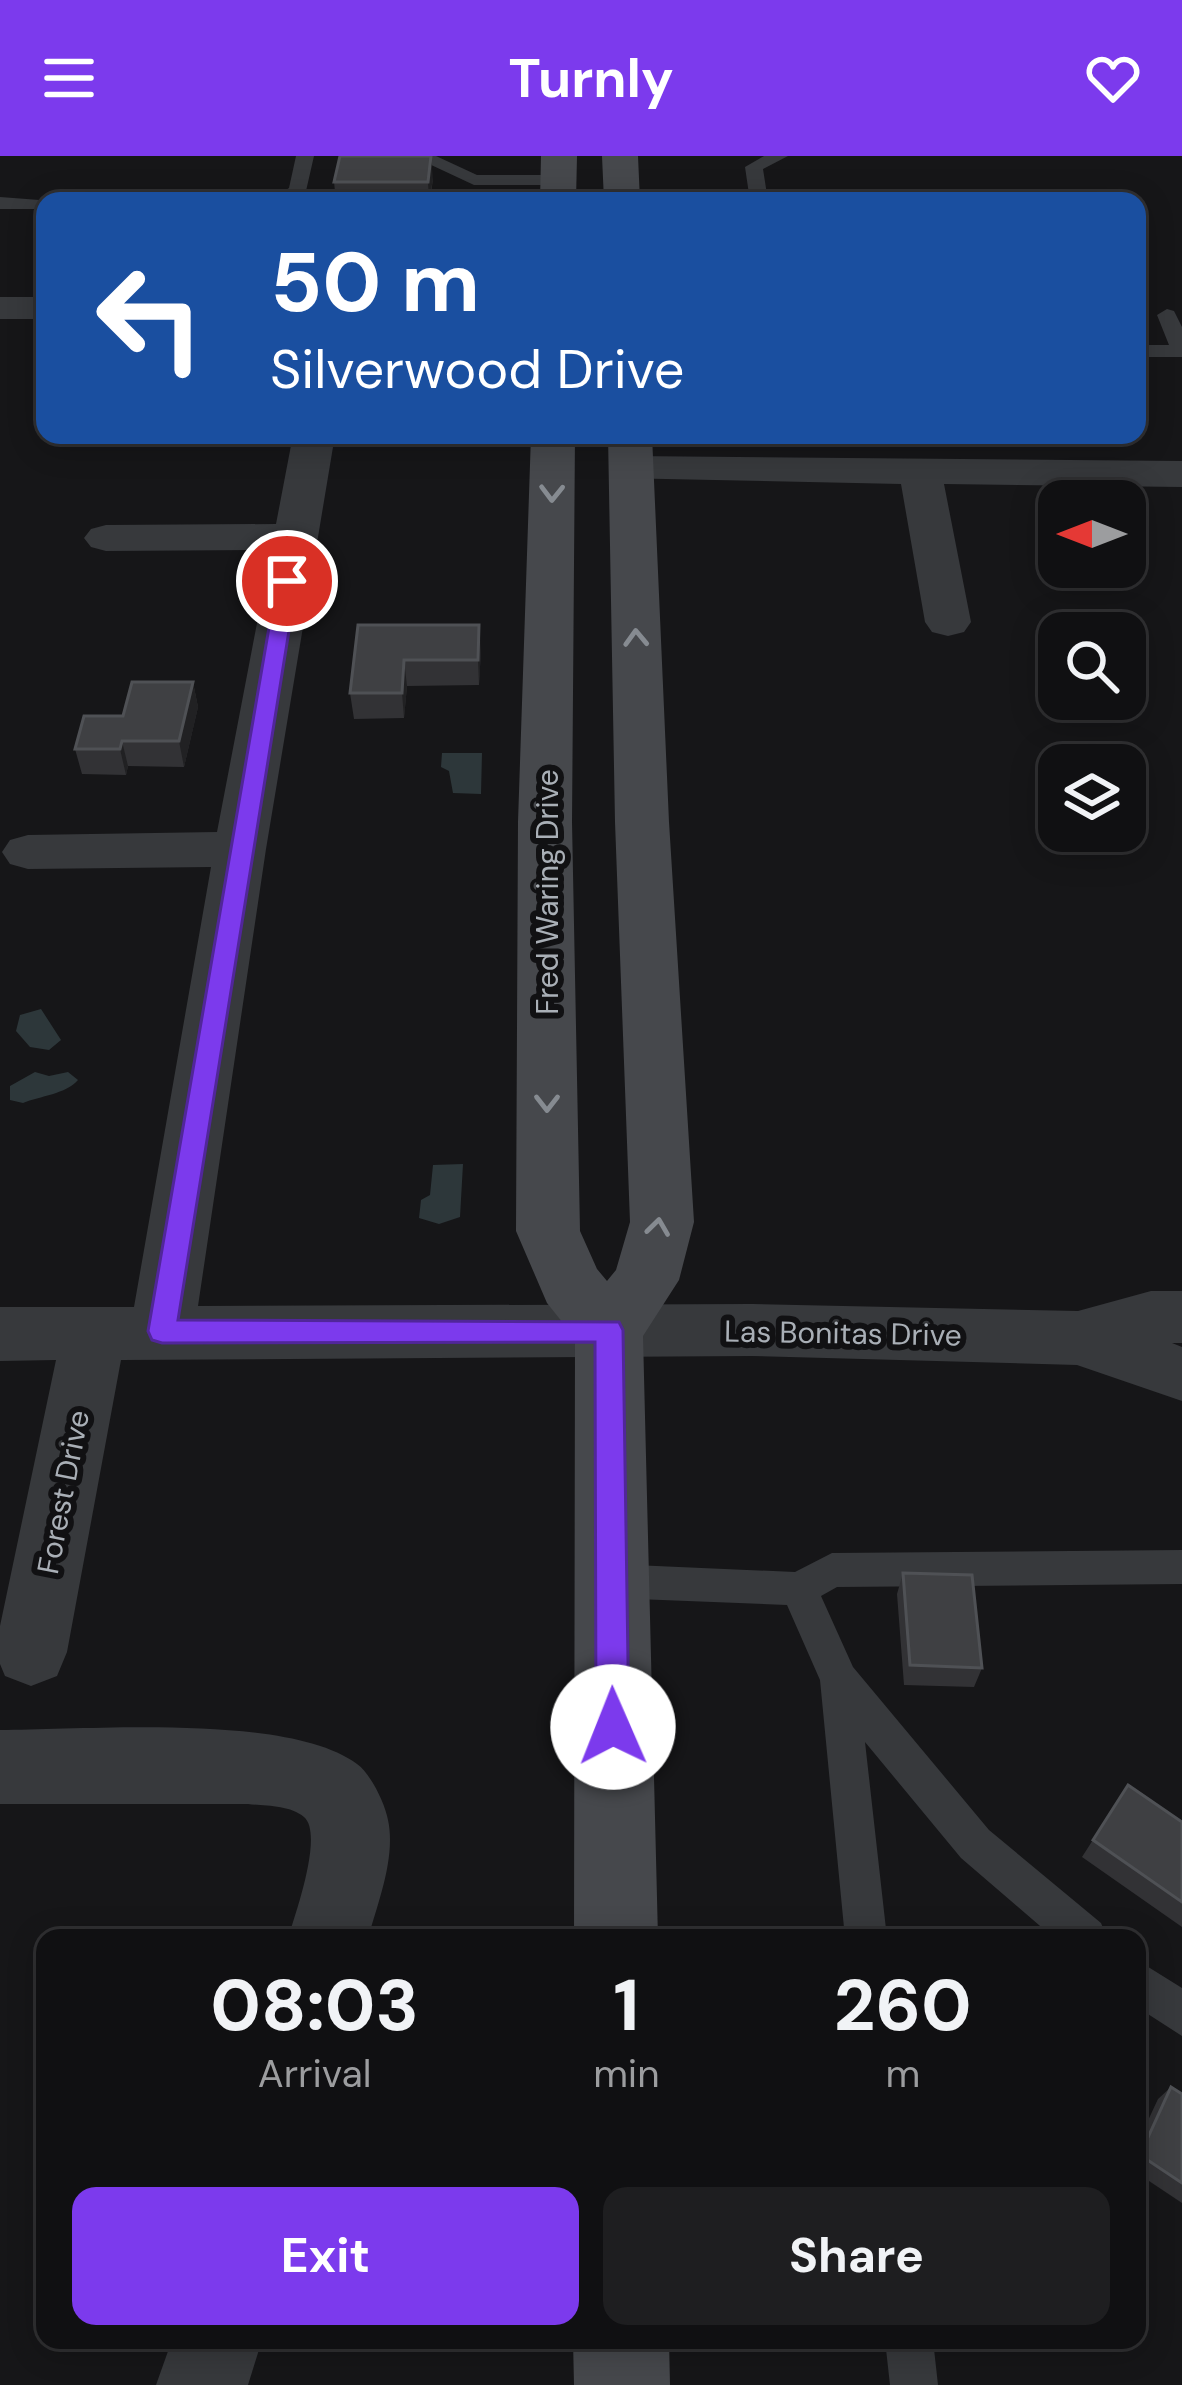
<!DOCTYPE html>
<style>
:root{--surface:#101012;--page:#1e1e20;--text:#f1f3f6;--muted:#9c9d9f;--line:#303032;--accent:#7c3aed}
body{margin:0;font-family:"DM Sans",sans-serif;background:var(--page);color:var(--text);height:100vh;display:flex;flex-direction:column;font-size:45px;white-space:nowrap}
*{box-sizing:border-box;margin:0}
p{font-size:39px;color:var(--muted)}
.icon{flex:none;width:66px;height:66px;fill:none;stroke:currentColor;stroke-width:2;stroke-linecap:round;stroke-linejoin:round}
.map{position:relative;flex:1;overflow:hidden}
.details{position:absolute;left:36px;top:1773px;width:1110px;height:420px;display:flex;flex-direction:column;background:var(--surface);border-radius:24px;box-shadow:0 6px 30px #0003,0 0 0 3px var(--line)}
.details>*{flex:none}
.top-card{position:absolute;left:36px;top:36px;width:1110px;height:252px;border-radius:24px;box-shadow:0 6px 30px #0003,0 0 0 3px var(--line);background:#1a4fa0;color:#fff;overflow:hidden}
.needle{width:78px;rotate:270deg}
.fabs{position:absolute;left:1038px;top:324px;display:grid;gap:24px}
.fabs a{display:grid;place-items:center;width:108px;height:108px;border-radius:24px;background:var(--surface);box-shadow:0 6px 30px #0003,0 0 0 3px var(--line);font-size:60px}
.pin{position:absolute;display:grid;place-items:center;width:102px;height:102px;color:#fff;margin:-51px;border:6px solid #fff;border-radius:50%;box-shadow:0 3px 12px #0007}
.me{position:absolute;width:132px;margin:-66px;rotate:359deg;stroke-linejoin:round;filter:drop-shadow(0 0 9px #0008)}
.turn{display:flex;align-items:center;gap:42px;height:252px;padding:0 36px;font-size:54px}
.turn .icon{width:156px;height:156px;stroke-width:2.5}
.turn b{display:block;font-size:84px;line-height:102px}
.eta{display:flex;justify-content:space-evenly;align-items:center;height:204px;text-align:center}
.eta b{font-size:72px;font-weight:700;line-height:84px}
.cta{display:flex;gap:24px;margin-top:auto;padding:24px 36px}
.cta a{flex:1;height:138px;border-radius:24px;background:var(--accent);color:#fff;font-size:48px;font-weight:700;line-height:138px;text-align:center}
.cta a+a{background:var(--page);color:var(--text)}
header{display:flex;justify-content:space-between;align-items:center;height:156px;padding:0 36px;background:var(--accent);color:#fff;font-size:54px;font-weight:700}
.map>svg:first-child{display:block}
.water{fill:#2d373a}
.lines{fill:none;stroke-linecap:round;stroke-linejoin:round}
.lane{fill:#37393c;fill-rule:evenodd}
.street{fill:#37393c;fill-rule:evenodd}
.secondary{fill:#46484c;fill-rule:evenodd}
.wall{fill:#323235}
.shaded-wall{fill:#212123}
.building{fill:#3f4043;stroke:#4f5155;stroke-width:3}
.oneway{stroke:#868b91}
.route{fill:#7c3aed;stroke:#51269a;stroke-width:3}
.labels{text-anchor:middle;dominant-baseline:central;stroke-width:12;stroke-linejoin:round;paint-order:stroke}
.street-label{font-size:30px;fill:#a9afb6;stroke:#111113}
</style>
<header><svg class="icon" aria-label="menu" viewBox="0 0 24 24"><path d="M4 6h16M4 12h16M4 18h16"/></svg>Turnly<svg class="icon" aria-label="heart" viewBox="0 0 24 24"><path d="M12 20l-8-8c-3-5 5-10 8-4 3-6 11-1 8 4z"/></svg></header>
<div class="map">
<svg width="1182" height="2229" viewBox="0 0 1182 2229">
<rect width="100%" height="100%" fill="#161618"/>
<path class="water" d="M 442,597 L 482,597 L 481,638 L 453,637 L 449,615 L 441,611 Z
M 41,853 L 61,884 L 49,894 L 30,891 L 16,875 L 20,859 Z
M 35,916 L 49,920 L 68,916 L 78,924 C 66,938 40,940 23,947 L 10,944 L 10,930 Z
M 463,1008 L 460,1061 L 439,1068 L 419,1062 L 421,1044 L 430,1039 L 433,1009 Z"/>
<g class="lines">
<path class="lane" d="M 296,0 L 314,0 L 306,35 L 292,45 L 269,45 L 289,32 Z
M 412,0 L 436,0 L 477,19 L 559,19 L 568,24 L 559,29 L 474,29 Z
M 764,0 L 788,0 L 763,13 L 768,45 L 750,45 L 745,11 Z
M 0,41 L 53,45 L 45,45 L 45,53 L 0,53 Z
M 1167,153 L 1174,155 L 1182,171 L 1182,201 L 1137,201 L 1137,189 L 1169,189 L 1157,159 Z
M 1182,1394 L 1182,1428 L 837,1431 L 821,1440 L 853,1511 L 989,1674 L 1101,1767 L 1107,1782 L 1054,1782 L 961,1702 L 865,1586 L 887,1782 L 845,1782 L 820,1524 L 787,1449 L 611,1442 L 598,1437 L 592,1425 L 598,1413 L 611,1408 L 795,1416 L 832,1397 Z
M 1137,1804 L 1182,1832 L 1182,1880 L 1137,1851 Z
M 885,2184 L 933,2184 L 938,2229 L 890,2229 Z"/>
<path class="street" d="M 0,141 L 45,141 L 45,163 L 0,163 Z
M 293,279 L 335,279 L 266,693 L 198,1150 L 752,1148 L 1078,1155 L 1151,1135 L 1182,1135 L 1182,1187 L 1172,1187 L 1182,1191 L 1182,1245 L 1077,1209 L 752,1200 L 121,1204 L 67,1496 L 57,1520 L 31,1530 L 5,1520 L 0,1508 L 0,1470 L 56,1204 L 0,1205 L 0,1151 L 134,1151 L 211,711 L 28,713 L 10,708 L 2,696 L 10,684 L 28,679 L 217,676 L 271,394 L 106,395 L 91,391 L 84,382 L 91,373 L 106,369 L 276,368 Z
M 631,300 L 1182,305 L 1182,331 L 944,328 L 971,466 L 964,476 L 948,480 L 932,476 L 925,466 L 901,328 L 616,322 L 610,313 L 616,304 Z
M 0,1574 C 88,1574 288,1557 357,1608 C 370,1617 385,1647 388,1664 C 396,1701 378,1746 368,1782 L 288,1782 C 295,1759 324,1678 304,1661 C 290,1649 265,1650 248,1648 L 0,1648 Z
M 172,2184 L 262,2184 L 248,2229 L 156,2229 Z"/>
<path class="secondary" d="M 541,0 L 577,0 L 576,45 L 540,45 Z
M 602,0 L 638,0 L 640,45 L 604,45 Z
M 531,279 L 575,279 L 572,666 L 580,1075 L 597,1113 L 607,1125 L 616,1114 L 630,1066 L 615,666 L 608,279 L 652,279 L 669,666 L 694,1066 L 679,1124 L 643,1180 L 658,1782 L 574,1782 L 575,1182 L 547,1147 L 516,1075 L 518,666 Z
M 573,2184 L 669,2184 L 670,2229 L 574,2229 Z"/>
</g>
<path class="wall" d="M 433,23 L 430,45 L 336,45 L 334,26 Z
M 358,469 L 481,494 L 479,529 L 407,530 L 404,562 L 354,563 L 350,537 Z
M 193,526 L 198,551 L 184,611 L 128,610 L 126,619 L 82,618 L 75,593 L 123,560 Z
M 903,1417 L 982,1512 L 974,1531 L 904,1529 L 897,1438 Z
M 1128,1629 L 1182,1666 L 1182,1771 L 1082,1701 Z
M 1171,1931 L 1182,1938 L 1182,2047 L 1137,2017 L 1137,1988 L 1158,1943 Z"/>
<path class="shaded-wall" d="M 431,0 L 433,23 L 429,45 L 428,26 Z
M 479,469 L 481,494 L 479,529 L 478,504 Z
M 404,504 L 407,530 L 404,562 L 402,537 Z
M 193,526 L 198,551 L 184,611 L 179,585 Z
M 122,585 L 128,610 L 126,619 L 120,593 Z"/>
<path class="building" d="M 340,0 L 431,0 L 428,26 L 334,26 Z
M 358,469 L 479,469 L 478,504 L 404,504 L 402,537 L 350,537 Z
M 132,526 L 193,526 L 179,585 L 122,585 L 120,593 L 75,593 L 84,560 L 123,560 Z
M 903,1417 L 972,1419 L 982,1512 L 910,1509 Z
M 1128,1629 L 1182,1666 L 1182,1746 L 1093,1684 Z
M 1171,1931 L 1182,1938 L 1182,2027 L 1140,1999 Z"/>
<defs><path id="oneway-chevron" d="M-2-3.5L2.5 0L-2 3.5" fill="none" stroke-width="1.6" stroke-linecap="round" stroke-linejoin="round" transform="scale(3)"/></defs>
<g class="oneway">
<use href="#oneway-chevron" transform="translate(552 337) rotate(91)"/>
<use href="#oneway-chevron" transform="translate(636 482) rotate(-92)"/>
<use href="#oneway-chevron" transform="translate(547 947) rotate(90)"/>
<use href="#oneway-chevron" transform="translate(658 1071) rotate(-82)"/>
</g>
<path class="route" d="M 287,420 L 297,425 L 178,1164 L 619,1166 L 623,1174 L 629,1571 L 624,1582 L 613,1587 L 601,1582 L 596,1571 L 595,1186 L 162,1187 L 152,1184 L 148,1175 L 277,425 Z"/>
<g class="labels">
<g class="street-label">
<text transform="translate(547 736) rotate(-90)">Fred Waring Drive</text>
<text transform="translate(843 1177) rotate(1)">Las Bonitas Drive</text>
<text transform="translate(63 1336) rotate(-79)">Forest Drive</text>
</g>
</g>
</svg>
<div class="fabs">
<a><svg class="needle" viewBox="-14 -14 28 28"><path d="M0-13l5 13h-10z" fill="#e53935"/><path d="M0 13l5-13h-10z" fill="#9c9d9f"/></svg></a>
<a><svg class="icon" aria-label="search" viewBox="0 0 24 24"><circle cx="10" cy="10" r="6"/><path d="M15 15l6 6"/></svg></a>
<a><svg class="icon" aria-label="layers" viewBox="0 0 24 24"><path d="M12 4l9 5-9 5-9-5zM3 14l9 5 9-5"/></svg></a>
</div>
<div class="pin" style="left:287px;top:425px;background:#d93025"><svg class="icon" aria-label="arrive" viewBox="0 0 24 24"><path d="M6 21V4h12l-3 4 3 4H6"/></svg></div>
<svg class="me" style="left:613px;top:1571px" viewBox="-20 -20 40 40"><circle r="19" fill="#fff"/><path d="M0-13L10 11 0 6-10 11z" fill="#7c3aed"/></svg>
<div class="top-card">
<div class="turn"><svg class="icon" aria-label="left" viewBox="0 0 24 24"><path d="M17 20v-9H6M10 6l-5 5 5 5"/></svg><div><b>50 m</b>Silverwood Drive</div></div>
</div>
<section class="details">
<div class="eta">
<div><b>08:03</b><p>Arrival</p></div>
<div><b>1</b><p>min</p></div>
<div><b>260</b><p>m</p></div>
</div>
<div class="cta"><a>Exit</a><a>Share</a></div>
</section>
</div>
